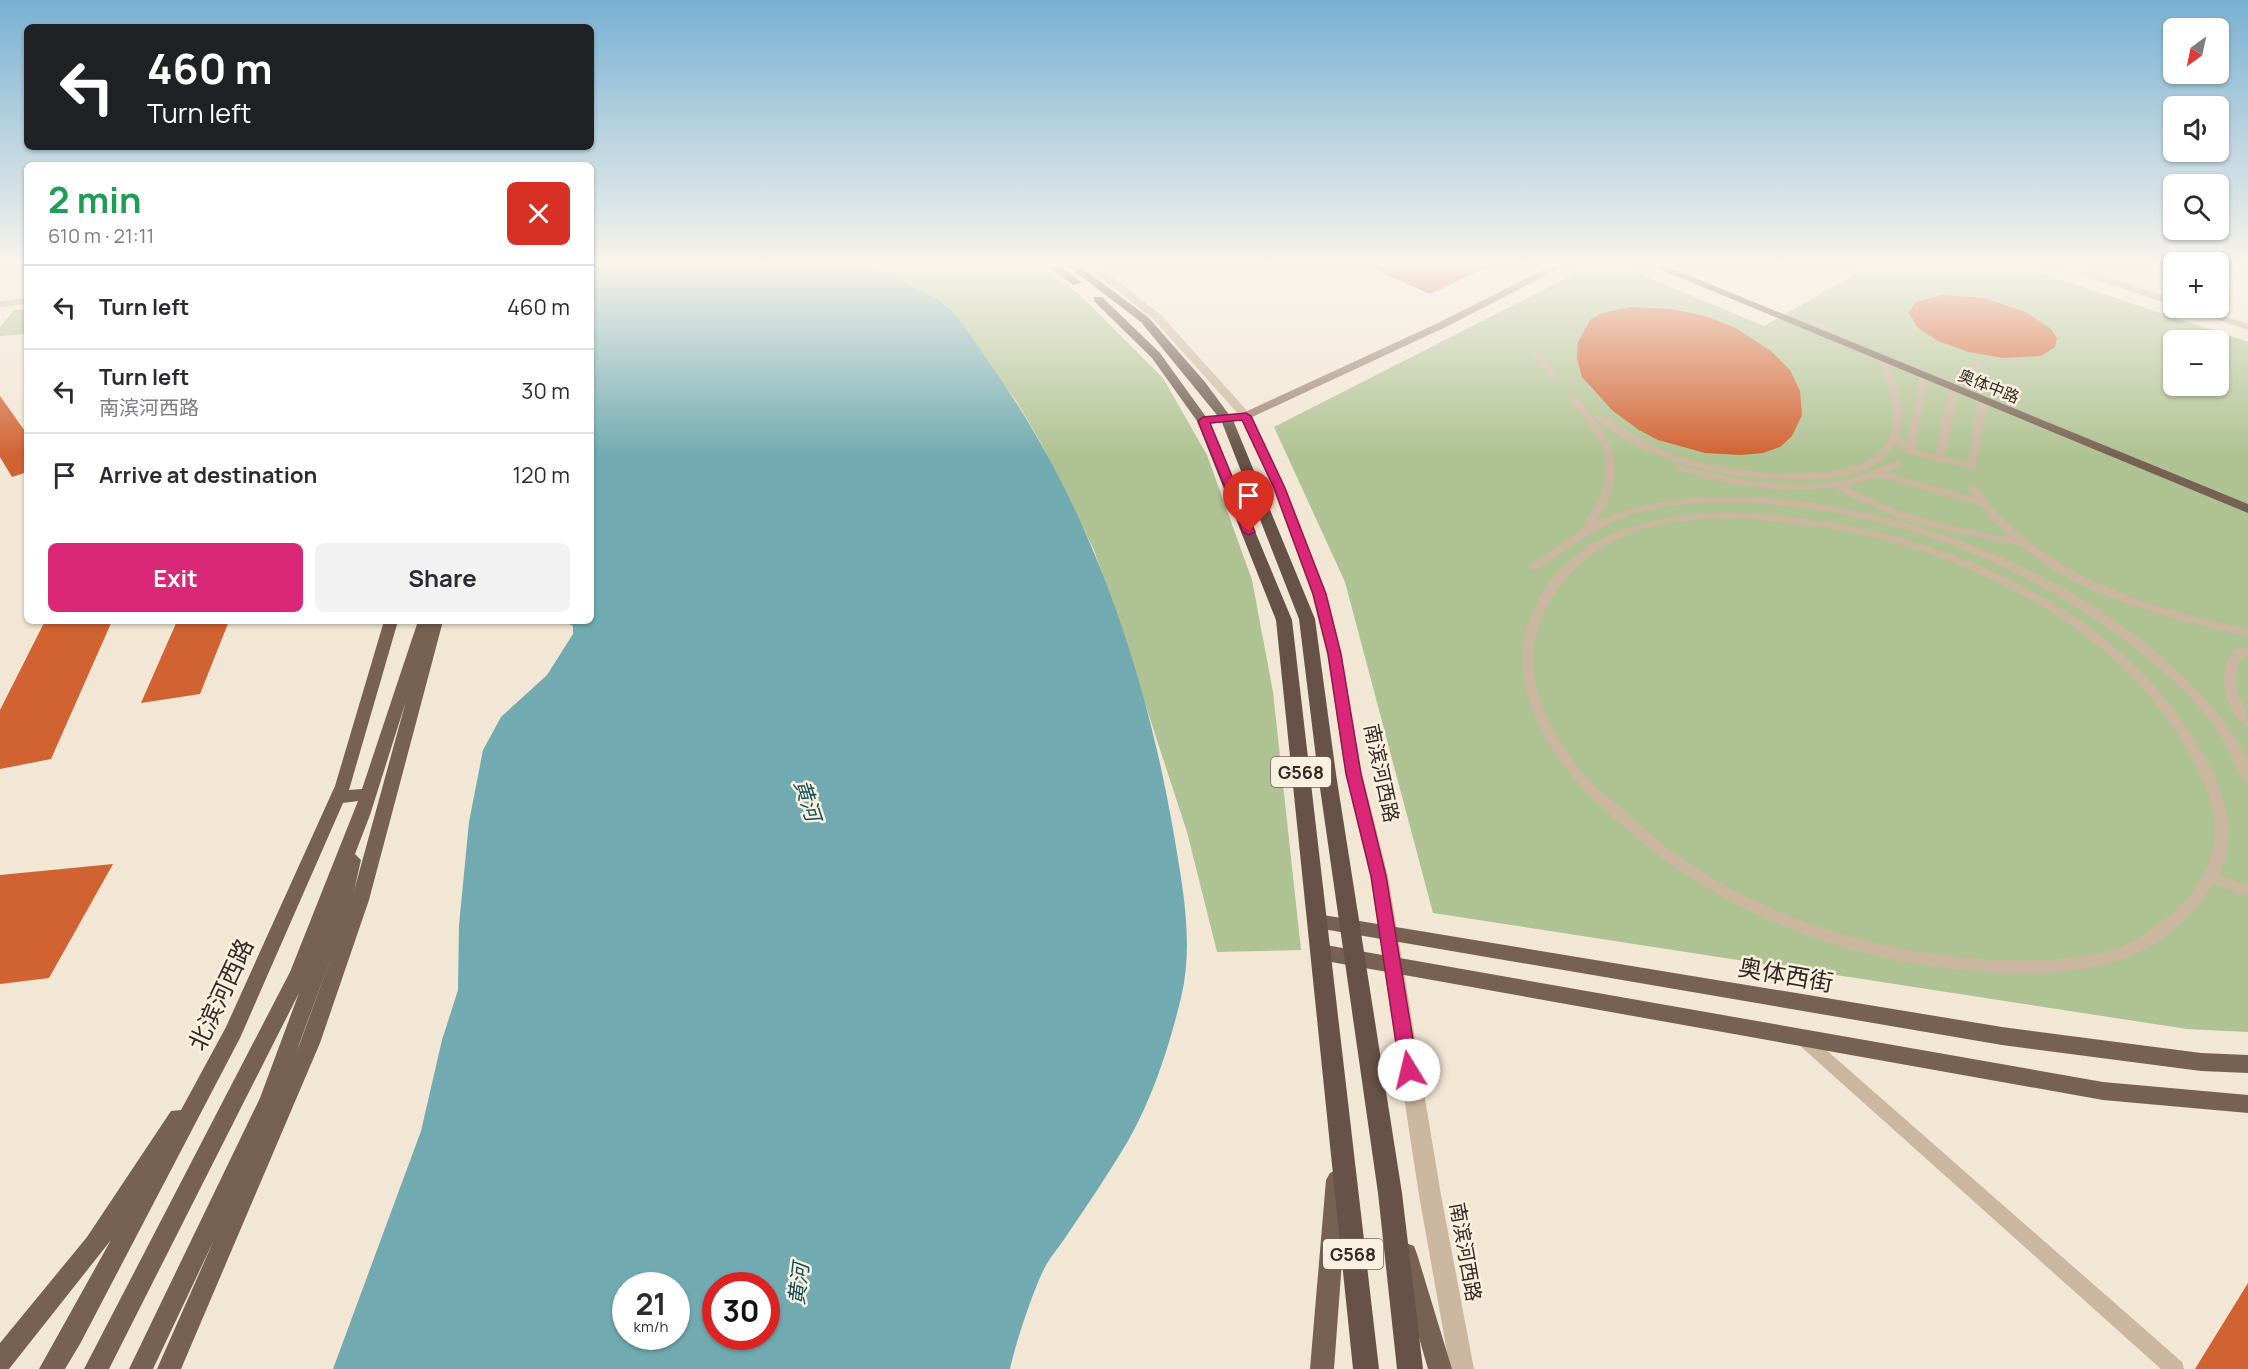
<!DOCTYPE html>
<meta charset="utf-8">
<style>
:root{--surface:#fff;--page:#f2f2f3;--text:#2b2b33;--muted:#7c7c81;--line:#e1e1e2;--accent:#db2777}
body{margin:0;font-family:Manrope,"Noto Sans SC",sans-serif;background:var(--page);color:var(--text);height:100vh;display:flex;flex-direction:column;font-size:22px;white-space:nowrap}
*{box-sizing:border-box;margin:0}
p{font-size:20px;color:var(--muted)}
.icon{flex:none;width:33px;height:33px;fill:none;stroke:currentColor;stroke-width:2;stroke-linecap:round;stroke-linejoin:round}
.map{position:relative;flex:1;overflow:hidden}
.drawer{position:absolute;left:24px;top:162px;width:570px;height:462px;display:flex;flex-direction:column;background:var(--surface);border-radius:9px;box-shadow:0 2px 4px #0004}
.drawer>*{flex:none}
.hud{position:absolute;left:24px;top:24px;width:570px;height:126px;border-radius:9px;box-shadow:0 2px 4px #0004;background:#202124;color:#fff;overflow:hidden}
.needle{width:39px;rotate:213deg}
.controls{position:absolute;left:2163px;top:18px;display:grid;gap:12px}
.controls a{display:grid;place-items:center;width:66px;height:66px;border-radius:9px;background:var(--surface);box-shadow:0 2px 4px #0004;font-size:30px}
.speed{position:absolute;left:612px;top:1272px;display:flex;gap:12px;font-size:30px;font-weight:700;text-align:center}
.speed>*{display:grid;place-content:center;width:78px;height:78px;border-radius:50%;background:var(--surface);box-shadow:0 2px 4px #0004;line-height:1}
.speed small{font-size:15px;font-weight:400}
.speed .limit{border:9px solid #d22;background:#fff;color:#111}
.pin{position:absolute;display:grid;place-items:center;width:51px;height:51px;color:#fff;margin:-62px -26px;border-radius:50% 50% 50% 0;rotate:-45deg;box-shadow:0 0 6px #0007}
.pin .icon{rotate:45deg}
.me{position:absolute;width:66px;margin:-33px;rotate:351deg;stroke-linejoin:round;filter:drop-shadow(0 0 4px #0008)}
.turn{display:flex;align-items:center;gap:21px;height:126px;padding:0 24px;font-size:27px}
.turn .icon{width:78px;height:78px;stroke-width:2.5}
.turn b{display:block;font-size:42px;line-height:51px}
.round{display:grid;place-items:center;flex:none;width:63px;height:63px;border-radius:9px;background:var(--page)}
.overview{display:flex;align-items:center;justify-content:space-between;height:102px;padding:0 24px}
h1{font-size:36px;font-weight:700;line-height:45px;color:#1e9e55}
.cta{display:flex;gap:12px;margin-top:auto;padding:12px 24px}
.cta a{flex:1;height:69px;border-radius:9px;background:var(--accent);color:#fff;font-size:24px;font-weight:700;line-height:69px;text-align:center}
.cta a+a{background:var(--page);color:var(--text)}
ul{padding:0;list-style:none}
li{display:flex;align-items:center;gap:18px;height:84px;padding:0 24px;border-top:2px solid var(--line)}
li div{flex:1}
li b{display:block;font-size:22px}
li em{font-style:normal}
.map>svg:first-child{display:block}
.green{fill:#afc293;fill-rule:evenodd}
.water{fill:#71abb1;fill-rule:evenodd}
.building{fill:#d16333}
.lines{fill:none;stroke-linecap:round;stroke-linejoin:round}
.pedestrian{fill:#cbb69f;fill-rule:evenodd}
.minor{fill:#cbb69f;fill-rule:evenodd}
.tertiary{fill:#cbb69f;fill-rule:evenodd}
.secondary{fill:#9e8471;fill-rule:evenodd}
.primary{fill:#776153;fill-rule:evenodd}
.trunk{fill:#665246;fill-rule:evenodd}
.route{fill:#db2777;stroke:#8e194d;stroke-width:1.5}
.labels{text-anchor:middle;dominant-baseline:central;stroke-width:5;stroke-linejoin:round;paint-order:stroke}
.far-street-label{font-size:16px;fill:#342923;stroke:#faf0e0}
.shield{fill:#faf0e0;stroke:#6f655c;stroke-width:1.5}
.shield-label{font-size:18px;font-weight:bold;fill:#342923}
.street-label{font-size:20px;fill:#342923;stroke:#faf0e0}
.water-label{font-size:21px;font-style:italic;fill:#165058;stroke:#faf0e0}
.near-street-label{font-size:24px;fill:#342923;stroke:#faf0e0}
</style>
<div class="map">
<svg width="2248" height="1369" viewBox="0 0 2248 1369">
<rect width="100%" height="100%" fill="#f2e6d4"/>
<path class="green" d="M 866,264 L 1037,264 L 1079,294 L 1163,378 L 1207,455 L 1252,580 L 1273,692 L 1301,950 L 1217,952 L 1187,832 L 1108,590 L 1094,550 L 1041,443 L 1017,402 L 958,320 L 946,304 L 938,299 Z
M 1594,264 L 1615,264 L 1764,326 L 1873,264 L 2012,264 L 2248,342 L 2248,1032 L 2187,1029 L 1433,913 L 1345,582 L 1274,427 ZM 2174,340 L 2218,340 L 2218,386 L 2174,386 Z
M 27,309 L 27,334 L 0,336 L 0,327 L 14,310 Z"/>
<path class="water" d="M 591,264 L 866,264 L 938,299 C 958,312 972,339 986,358 C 1087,498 1145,665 1174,835 C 1183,889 1194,944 1181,998 C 1169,1047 1153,1097 1128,1141 C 1109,1173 1088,1204 1067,1235 C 1060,1246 1050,1257 1044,1269 C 1033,1291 1015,1345 1010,1369 L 333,1369 L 421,1131 L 442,1040 L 458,990 L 459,925 L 469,822 L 483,750 L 501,717 L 547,675 L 573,634 L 573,626 L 564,621 L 591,621 ZM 626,1286 L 676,1286 L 676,1336 L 626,1336 ZM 716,1286 L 766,1286 L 766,1336 L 716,1336 Z"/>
<path class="building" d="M 1363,264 L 1493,264 L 1430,294 Z
M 1943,295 L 1983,298 L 2024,311 L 2051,329 L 2057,338 L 2055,347 L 2041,356 L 2003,358 L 1969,352 L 1938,341 L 1917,327 L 1909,313 L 1915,302 Z
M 1630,307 L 1672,309 L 1705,316 L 1734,327 L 1771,351 L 1790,370 L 1800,391 L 1802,415 L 1792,436 L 1780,447 L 1763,453 L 1741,455 L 1705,453 L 1658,440 L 1639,430 L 1613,411 L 1582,377 L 1577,359 L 1578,342 L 1590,320 L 1603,313 Z
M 0,396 L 27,434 L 27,472 L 12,477 L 0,457 Z
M 45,621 L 112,621 L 51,759 L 0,769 L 0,710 Z
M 177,621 L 229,621 L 200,694 L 141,703 Z
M 113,864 L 49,978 L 0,984 L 0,875 Z
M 2248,1283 L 2248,1369 L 2195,1369 Z"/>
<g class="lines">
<path class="pedestrian" d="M 1537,351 L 1540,352 L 1557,375 L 1557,379 L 1551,379 L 1534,356 L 1534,352 Z
M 1883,357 L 1887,360 C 1897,383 1908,409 1899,434 L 1907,443 L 1920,377 L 1924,374 L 1928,377 L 1915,450 L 1935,455 L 1949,389 L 1954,386 L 1959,389 L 1944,457 L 1968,462 L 1978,401 L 1983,398 L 1986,399 L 1988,401 L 1975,468 L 1972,469 L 1907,454 L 1896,442 C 1890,452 1884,459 1874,465 C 1830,493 1714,476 1667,459 C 1643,450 1613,435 1595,417 L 1597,415 L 1603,415 C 1626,430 1649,446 1675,455 C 1720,471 1863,493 1888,440 C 1900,414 1888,385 1879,360 Z
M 1978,361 L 1981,362 L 1981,366 L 1966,386 L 1960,386 L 1960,382 L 1975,362 Z
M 1572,394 L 1575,395 C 1614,441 1631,467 1596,522 C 1641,501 1688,497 1737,497 C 1892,499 2076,570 2187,680 C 2208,701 2226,721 2240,747 C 2243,752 2247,758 2248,764 C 2248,769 2248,776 2248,782 L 2243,780 C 2233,760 2225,739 2211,721 C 2189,693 2161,668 2132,646 C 2020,559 1877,505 1734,503 C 1702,503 1667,503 1636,513 C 1599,525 1569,548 1538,569 L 1530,569 L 1529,567 L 1530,565 L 1581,530 L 1602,492 L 1606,476 L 1606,460 L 1602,446 L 1594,431 L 1567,397 Z
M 1897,461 L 1900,462 L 1900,466 L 1887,473 L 1975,498 L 1967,487 L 1972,484 L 1976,485 C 1984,496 1991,508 2001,517 C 2067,584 2159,610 2248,629 L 2248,637 L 2167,617 L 2128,604 L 2090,589 L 2054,570 L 2019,545 L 1951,532 L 1899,518 L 1853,498 L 1835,488 L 1789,490 L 1760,488 L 1731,484 L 1675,470 L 1673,468 L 1678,465 C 1733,479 1789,491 1846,480 C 1864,476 1879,466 1897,461 ZM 1879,477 L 1981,506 L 1992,520 L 2011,538 C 1954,528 1897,515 1847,486 Z
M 1730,512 C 1775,515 1821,519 1865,529 C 1999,559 2134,631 2203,754 C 2224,791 2239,834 2219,875 L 2248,885 L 2248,897 L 2213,884 C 2197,911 2171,936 2143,950 C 2104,971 2052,974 2008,973 C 1868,969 1731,921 1625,828 C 1591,798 1568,777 1546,738 C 1520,691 1512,645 1540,597 C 1581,527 1657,516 1730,512 ZM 1730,518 C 1783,522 1836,527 1888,541 C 2009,574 2130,644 2191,756 C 2222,812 2227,853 2184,902 C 2176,912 2167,917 2157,925 C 2150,930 2143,936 2135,940 C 2101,960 2044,961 2005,960 C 1901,957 1798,929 1709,876 C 1676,857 1646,831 1618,805 C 1607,796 1594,787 1585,776 C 1566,754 1549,726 1540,699 C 1515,626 1566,557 1634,532 C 1664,520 1698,520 1730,518 Z
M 2248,646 L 2248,655 L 2241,658 C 2226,692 2248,698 2248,726 C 2241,724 2238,719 2234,713 C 2222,693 2220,673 2232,652 Z
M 1803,1032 L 1808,1034 L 2182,1362 L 2184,1369 L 2161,1369 L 1798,1044 L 1795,1039 L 1798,1034 Z"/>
<path class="minor" d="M 1084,264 L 1095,264 L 1161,315 L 1250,414 L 1285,488 L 1326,594 L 1341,654 L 1362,774 L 1388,876 L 1441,1195 L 1474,1369 L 1450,1369 L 1419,1195 L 1370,876 L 1346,774 L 1327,654 L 1312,594 L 1273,488 L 1241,417 L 1153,319 Z
M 27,298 L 27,304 L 0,307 L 0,301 Z"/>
<path class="tertiary" d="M 2051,264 L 2066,264 L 2174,299 L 2174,306 Z
M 2184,308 L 2198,308 L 2248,324 L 2248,330 Z"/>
<path class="secondary" d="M 1555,264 L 1568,264 L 1446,327 L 1250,418 L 1203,425 L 1197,421 L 1203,417 L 1243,413 L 1438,323 Z"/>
<path class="primary" d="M 1647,264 L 1661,264 L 2248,504 L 2248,513 Z
M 384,621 L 398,621 L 349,790 L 362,789 L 418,621 L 443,621 L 369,900 L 320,1043 L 181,1369 L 157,1369 L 214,1240 L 153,1369 L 129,1369 L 260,1098 L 299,993 L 109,1369 L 84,1369 L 290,972 L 358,801 L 343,803 L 240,1038 L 80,1344 L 65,1369 L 39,1369 L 111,1240 L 9,1369 L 0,1369 L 0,1343 L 87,1237 L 171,1111 L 181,1110 L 226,1027 L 335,786 ZM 406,701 L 354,891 L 361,860 L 355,854 L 370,815 ZM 332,955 L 300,1043 L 297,1050 Z
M 1317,914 L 2002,1027 L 2201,1053 L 2248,1055 L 2248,1073 L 2201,1071 L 2002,1045 L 1317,928 L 1311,926 L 1308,921 L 1311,916 Z
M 1320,944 L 2103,1082 L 2248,1095 L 2248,1113 L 2103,1100 L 1320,960 L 1314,958 L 1311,952 L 1314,946 Z
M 1337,1170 L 1344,1173 L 1348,1180 L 1334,1369 L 1310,1369 L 1326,1180 L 1330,1173 Z
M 1406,1243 L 1414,1246 L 1417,1254 L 1452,1369 L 1428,1369 L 1395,1254 L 1398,1246 Z"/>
<path class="trunk" d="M 1046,264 L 1058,264 L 1082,283 L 1073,285 Z
M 1065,264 L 1077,264 L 1149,318 L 1205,382 L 1233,420 L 1315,619 L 1336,774 L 1402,1193 L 1423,1369 L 1397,1369 L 1378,1193 L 1318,774 L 1299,619 L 1221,420 L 1141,322 Z
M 1094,297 L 1102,297 L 1160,353 L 1209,421 L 1292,620 L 1379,1369 L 1353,1369 L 1276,620 L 1197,421 L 1152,358 L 1094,301 Z"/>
</g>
<linearGradient id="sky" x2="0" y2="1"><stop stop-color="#78b0d2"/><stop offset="0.58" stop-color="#f9f4ec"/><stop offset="1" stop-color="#f9f4ec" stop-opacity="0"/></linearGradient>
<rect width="2248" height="456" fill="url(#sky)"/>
<path class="route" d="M 1246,413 L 1251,416 L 1285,488 L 1326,594 L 1341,654 L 1361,774 L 1386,876 L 1418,1070 L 1416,1076 L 1409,1078 L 1403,1076 L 1400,1070 L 1371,876 L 1346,774 L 1328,654 L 1313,594 L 1274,488 L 1242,420 L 1210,423 L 1255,532 L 1249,535 L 1243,532 L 1198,421 L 1203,417 Z"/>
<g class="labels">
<g class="far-street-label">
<text transform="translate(1989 386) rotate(22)">奥体中路</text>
</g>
<g class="shield">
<rect x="1271" y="757" width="60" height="30" rx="4.5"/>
<rect x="1323" y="1239" width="60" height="30" rx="4.5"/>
</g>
<g class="shield-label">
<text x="1301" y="772">G568</text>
<text x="1353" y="1254">G568</text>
</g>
<g class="street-label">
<text transform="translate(1382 773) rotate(78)">南滨河西路</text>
<text transform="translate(1466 1252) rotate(80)">南滨河西路</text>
</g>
<g class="water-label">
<text transform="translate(808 800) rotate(72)">黄河</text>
<text transform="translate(798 1284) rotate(-83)">黄河</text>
</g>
<g class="near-street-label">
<text transform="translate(1786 974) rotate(10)">奥体西街</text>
<text transform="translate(220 994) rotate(-65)">北滨河西路</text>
</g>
</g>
</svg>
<div class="controls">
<a><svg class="needle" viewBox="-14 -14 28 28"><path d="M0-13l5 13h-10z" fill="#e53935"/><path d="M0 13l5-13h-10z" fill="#7c7c81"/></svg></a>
<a><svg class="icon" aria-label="sound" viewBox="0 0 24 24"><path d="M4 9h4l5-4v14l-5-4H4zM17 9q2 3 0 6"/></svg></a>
<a><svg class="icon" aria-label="search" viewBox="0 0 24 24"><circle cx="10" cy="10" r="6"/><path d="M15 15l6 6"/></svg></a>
<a>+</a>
<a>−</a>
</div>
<div class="speed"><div>21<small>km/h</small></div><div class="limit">30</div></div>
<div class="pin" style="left:1249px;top:532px;background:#d93025"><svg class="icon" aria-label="arrive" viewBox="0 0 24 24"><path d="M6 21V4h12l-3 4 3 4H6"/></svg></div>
<svg class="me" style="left:1409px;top:1070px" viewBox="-20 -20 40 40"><circle r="19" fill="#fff"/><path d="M0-13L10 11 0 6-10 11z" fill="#db2777"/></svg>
<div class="hud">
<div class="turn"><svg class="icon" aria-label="left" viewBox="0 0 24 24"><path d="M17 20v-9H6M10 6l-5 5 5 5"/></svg><div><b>460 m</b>Turn left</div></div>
</div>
<section class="drawer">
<div class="overview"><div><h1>2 min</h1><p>610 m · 21:11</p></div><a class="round" style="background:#d93025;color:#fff"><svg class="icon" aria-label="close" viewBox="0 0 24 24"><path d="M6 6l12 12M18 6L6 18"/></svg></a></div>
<ul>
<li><svg class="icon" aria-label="left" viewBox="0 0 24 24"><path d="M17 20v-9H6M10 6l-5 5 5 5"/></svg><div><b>Turn left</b></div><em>460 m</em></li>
<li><svg class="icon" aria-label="left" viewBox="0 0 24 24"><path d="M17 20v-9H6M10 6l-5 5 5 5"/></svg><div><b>Turn left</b><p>南滨河西路</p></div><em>30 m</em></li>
<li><svg class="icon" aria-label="arrive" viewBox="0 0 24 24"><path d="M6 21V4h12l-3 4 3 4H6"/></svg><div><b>Arrive at destination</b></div><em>120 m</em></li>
</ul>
<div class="cta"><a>Exit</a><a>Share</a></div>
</section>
</div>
